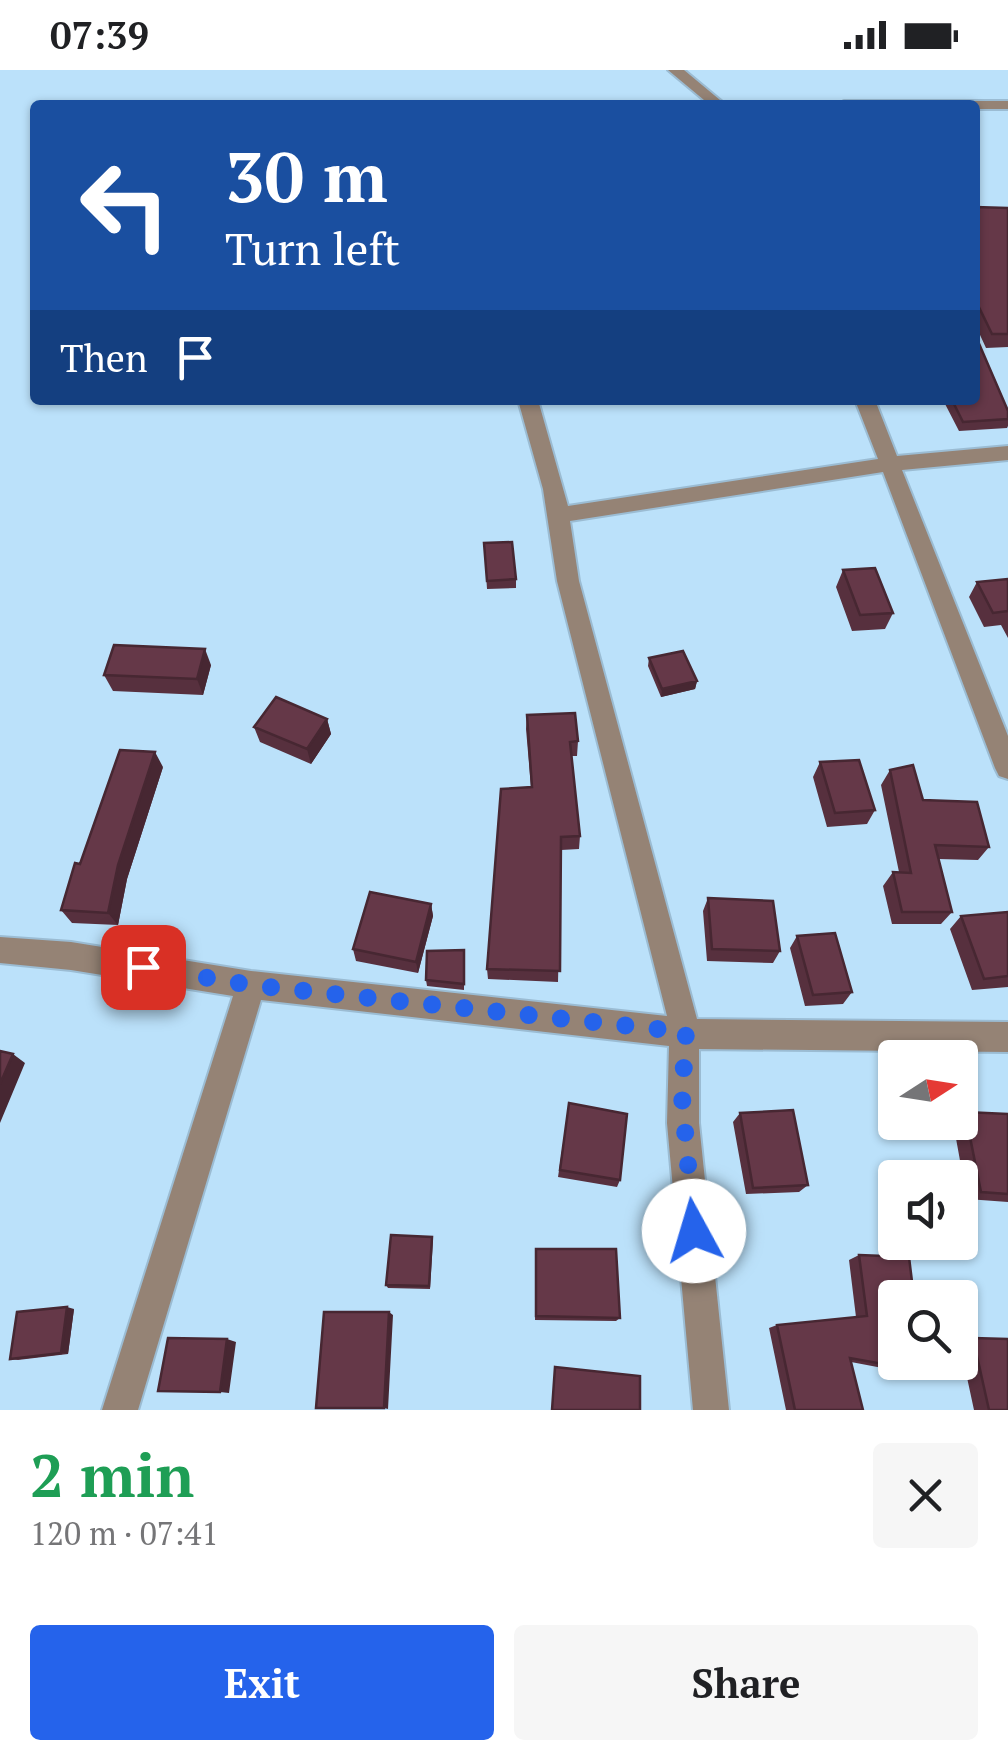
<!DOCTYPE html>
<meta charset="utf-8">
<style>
:root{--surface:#fff;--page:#f6f6f6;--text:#202124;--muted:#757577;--accent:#2563eb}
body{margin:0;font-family:"PT Serif",serif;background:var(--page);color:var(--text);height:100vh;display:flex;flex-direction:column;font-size:38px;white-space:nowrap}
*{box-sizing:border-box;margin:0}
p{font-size:32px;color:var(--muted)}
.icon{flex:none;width:55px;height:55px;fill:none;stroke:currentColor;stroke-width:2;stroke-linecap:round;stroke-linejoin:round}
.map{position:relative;height:1340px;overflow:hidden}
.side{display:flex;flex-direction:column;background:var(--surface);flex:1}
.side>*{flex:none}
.top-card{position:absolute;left:30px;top:30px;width:950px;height:305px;border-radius:10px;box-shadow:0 2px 8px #0004;background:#1a4fa0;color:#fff;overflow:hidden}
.needle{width:65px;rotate:78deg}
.tools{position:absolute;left:878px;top:970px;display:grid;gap:20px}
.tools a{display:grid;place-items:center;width:100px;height:100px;border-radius:10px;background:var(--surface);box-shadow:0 2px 8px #0004;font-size:50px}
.pin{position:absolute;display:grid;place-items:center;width:85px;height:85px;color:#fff;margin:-42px;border-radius:20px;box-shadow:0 5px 15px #0006}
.me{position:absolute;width:110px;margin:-55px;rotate:354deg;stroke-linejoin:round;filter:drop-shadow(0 0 8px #0008)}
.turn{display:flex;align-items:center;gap:35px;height:210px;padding:0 30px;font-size:45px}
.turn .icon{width:130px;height:130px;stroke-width:2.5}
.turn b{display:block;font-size:70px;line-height:85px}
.then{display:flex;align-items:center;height:95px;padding:0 30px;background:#0003;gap:20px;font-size:38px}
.round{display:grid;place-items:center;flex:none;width:105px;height:105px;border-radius:10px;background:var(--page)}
.head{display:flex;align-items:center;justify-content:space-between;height:170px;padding:0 30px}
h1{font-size:60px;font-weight:800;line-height:75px;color:#1e9e55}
.button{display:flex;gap:20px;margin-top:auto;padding:20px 30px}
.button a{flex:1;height:115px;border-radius:10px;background:var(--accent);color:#fff;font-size:40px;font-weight:800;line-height:115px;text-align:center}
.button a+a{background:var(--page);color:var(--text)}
.status{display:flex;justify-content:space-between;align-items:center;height:70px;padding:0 50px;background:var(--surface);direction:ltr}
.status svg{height:28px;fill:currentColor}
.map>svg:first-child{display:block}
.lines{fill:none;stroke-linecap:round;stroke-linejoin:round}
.minor-casing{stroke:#9bbcd3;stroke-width:4}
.minor{fill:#958375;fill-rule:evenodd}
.wall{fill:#57303e}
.shaded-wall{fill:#472732}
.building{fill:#653848;stroke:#472732;stroke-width:2.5}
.route{stroke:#2563eb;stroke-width:18;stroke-dasharray:0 32.4}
</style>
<div class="status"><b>07:39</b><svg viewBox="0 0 49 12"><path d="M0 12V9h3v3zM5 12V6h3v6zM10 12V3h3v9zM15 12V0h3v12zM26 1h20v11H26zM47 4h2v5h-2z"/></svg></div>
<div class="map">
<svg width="1008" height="1340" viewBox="0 0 1008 1340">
<rect width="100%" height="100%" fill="#bbe1fa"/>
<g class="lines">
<defs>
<path id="minor" d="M 668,0 L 684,0 L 726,35 L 710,35 Z
M 844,31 L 1008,31 L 1008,39 L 975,39 L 975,35 L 837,35 Z
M 518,330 L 538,330 L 568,436 L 878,389 L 855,330 L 875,330 L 897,386 L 1008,376 L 1008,390 L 902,400 L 1008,666 L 1008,709 L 999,706 L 995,698 L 883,402 L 570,451 L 579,511 L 697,949 L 1008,952 L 1008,982 L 699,979 L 699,1053 L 729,1340 L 693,1340 L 667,1053 L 669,976 L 261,930 L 138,1340 L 102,1340 L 233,926 L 71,900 L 0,893 L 0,867 L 71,872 L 251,901 L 667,946 L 557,511 L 543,419 Z"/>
</defs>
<use href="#minor" class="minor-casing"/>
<use href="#minor" class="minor"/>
</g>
<path class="wall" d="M 975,137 L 1008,138 L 1008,277 L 986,278 L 975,254 Z
M 943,330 L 975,330 L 1008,341 L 1008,356 L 1007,358 L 959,361 Z
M 484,473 L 516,509 L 516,518 L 487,519 Z
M 843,500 L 893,543 L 885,559 L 852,561 L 836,517 Z
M 1008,509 L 1008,568 L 1001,555 L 984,557 L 969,527 L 977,512 Z
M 649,588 L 697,611 L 695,619 L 661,627 L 648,596 Z
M 211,595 L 203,625 L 113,621 L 104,605 Z
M 527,645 L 578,671 L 577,686 L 572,686 L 580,766 L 579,779 L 561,780 L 558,912 L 488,909 L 487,899 L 531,717 L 526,659 Z
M 327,649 L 331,664 L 311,694 L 260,672 L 254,657 Z
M 820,692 L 875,740 L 867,754 L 827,757 L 813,707 Z
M 163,697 L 127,809 L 118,855 L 72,853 L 61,840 L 80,794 Z
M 890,700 L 923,730 L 989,777 L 978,790 L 938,789 L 952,842 L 941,854 L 892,854 L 883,816 L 893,802 L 899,802 L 881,715 Z
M 708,828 L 780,881 L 773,893 L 707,891 L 703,841 Z
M 431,834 L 433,846 L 418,903 L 356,891 L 353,879 Z
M 1008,842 L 1008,917 L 972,920 L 950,859 L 961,846 Z
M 797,866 L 852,922 L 843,934 L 805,936 L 790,878 Z
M 464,880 L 464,920 L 427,916 L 426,910 Z
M 569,1033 L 620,1110 L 617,1117 L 558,1107 Z
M 965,1042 L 1008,1044 L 1008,1132 L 967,1129 L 953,1052 L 960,1052 L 960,1046 Z
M 740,1043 L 808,1115 L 799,1122 L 746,1124 L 733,1052 Z
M 433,1170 L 430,1219 L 388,1218 L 386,1215 Z
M 536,1179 L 620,1248 L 616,1251 L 535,1250 Z
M 859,1185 L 922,1301 L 909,1303 L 851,1292 L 863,1340 L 786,1340 L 769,1258 L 777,1255 L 856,1247 L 849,1190 Z
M 74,1239 L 68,1284 L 18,1290 L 10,1289 Z
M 973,1268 L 1008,1340 L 974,1340 L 960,1275 L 960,1270 Z"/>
<path class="shaded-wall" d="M 205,579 L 211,595 L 203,625 L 197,609 Z
M 697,611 L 695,619 L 661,627 L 662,619 Z
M 327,649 L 331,664 L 311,694 L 307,679 Z
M 155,682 L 163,697 L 127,809 L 118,855 L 108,843 L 118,795 Z
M 431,834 L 433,846 L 418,903 L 416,892 Z
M 13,984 L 25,993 L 0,1053 L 0,1014 Z
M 67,1237 L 74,1239 L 68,1284 L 61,1283 Z
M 389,1242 L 393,1245 L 388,1339 L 384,1338 Z
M 227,1269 L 236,1272 L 229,1323 L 220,1322 Z"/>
<path class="building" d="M 975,137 L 1008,138 L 1008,264 L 992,264 L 975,229 Z
M 977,269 L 1008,341 L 1008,349 L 963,352 L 952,330 L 975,330 L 975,270 Z
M 512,472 L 516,509 L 487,511 L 484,473 Z
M 875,498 L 893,543 L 860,545 L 843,500 Z
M 1008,509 L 1008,541 L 993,543 L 977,512 Z
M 114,575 L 205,579 L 197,609 L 104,605 Z
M 683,581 L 697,611 L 662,619 L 649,588 Z
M 276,627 L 327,649 L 307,679 L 254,657 Z
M 575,643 L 578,671 L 570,672 L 580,766 L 561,767 L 560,901 L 487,899 L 501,719 L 532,717 L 527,645 Z
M 120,680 L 155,682 L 118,795 L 108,843 L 61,840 L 75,793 L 80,794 Z
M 859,690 L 875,740 L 835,743 L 820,692 Z
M 913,695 L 923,730 L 977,732 L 989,777 L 935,775 L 952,842 L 902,842 L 893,802 L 911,803 L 890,700 Z
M 370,822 L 431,834 L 416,892 L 353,879 Z
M 708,828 L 773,831 L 780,881 L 712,879 Z
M 1008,842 L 1008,906 L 984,909 L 961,846 Z
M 835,863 L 852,922 L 813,925 L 797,866 Z
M 464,880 L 464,914 L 426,910 L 427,881 Z
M 0,981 L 13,984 L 0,1014 Z
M 569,1033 L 627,1044 L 620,1110 L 560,1100 Z
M 793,1040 L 808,1115 L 753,1118 L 740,1043 Z
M 965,1042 L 1008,1044 L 1008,1124 L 981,1122 Z
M 391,1165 L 432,1167 L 429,1216 L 386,1215 Z
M 536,1179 L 616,1179 L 620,1248 L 536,1246 Z
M 859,1185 L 909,1187 L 914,1228 L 895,1228 L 895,1292 L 921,1292 L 922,1301 L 850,1288 L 863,1340 L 795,1340 L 777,1255 L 867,1246 Z
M 67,1237 L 61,1283 L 10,1289 L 17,1242 Z
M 324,1242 L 389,1242 L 384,1338 L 316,1338 Z
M 168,1268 L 227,1269 L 220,1322 L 158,1321 Z
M 973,1268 L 1008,1269 L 1008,1340 L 989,1340 Z
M 555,1297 L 640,1306 L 640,1340 L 552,1340 Z"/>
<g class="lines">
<path class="route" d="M 143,897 L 250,915 L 686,962 L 682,1027 L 694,1161"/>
</g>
</svg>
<div class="tools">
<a><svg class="needle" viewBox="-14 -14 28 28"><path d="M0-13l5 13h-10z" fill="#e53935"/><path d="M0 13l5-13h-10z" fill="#757577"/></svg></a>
<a><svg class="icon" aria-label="sound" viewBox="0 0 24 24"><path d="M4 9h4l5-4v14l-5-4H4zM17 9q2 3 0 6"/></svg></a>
<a><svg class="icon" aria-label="search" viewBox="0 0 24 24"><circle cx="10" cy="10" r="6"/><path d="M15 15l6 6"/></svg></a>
</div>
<div class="pin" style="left:143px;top:897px;background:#d93025"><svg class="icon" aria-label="arrive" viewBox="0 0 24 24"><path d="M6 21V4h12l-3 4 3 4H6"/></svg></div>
<svg class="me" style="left:694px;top:1161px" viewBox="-20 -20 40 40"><circle r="19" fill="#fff"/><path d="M0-13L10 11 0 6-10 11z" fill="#2563eb"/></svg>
<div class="top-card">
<div class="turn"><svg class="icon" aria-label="left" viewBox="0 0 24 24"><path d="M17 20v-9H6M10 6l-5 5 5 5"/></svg><div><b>30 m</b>Turn left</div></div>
<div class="then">Then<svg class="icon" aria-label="arrive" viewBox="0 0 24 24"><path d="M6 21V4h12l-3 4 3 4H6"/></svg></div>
</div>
</div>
<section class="side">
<div class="head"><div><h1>2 min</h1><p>120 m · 07:41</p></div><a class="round"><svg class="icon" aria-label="close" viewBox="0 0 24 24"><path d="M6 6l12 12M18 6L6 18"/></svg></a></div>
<div class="button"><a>Exit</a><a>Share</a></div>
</section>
